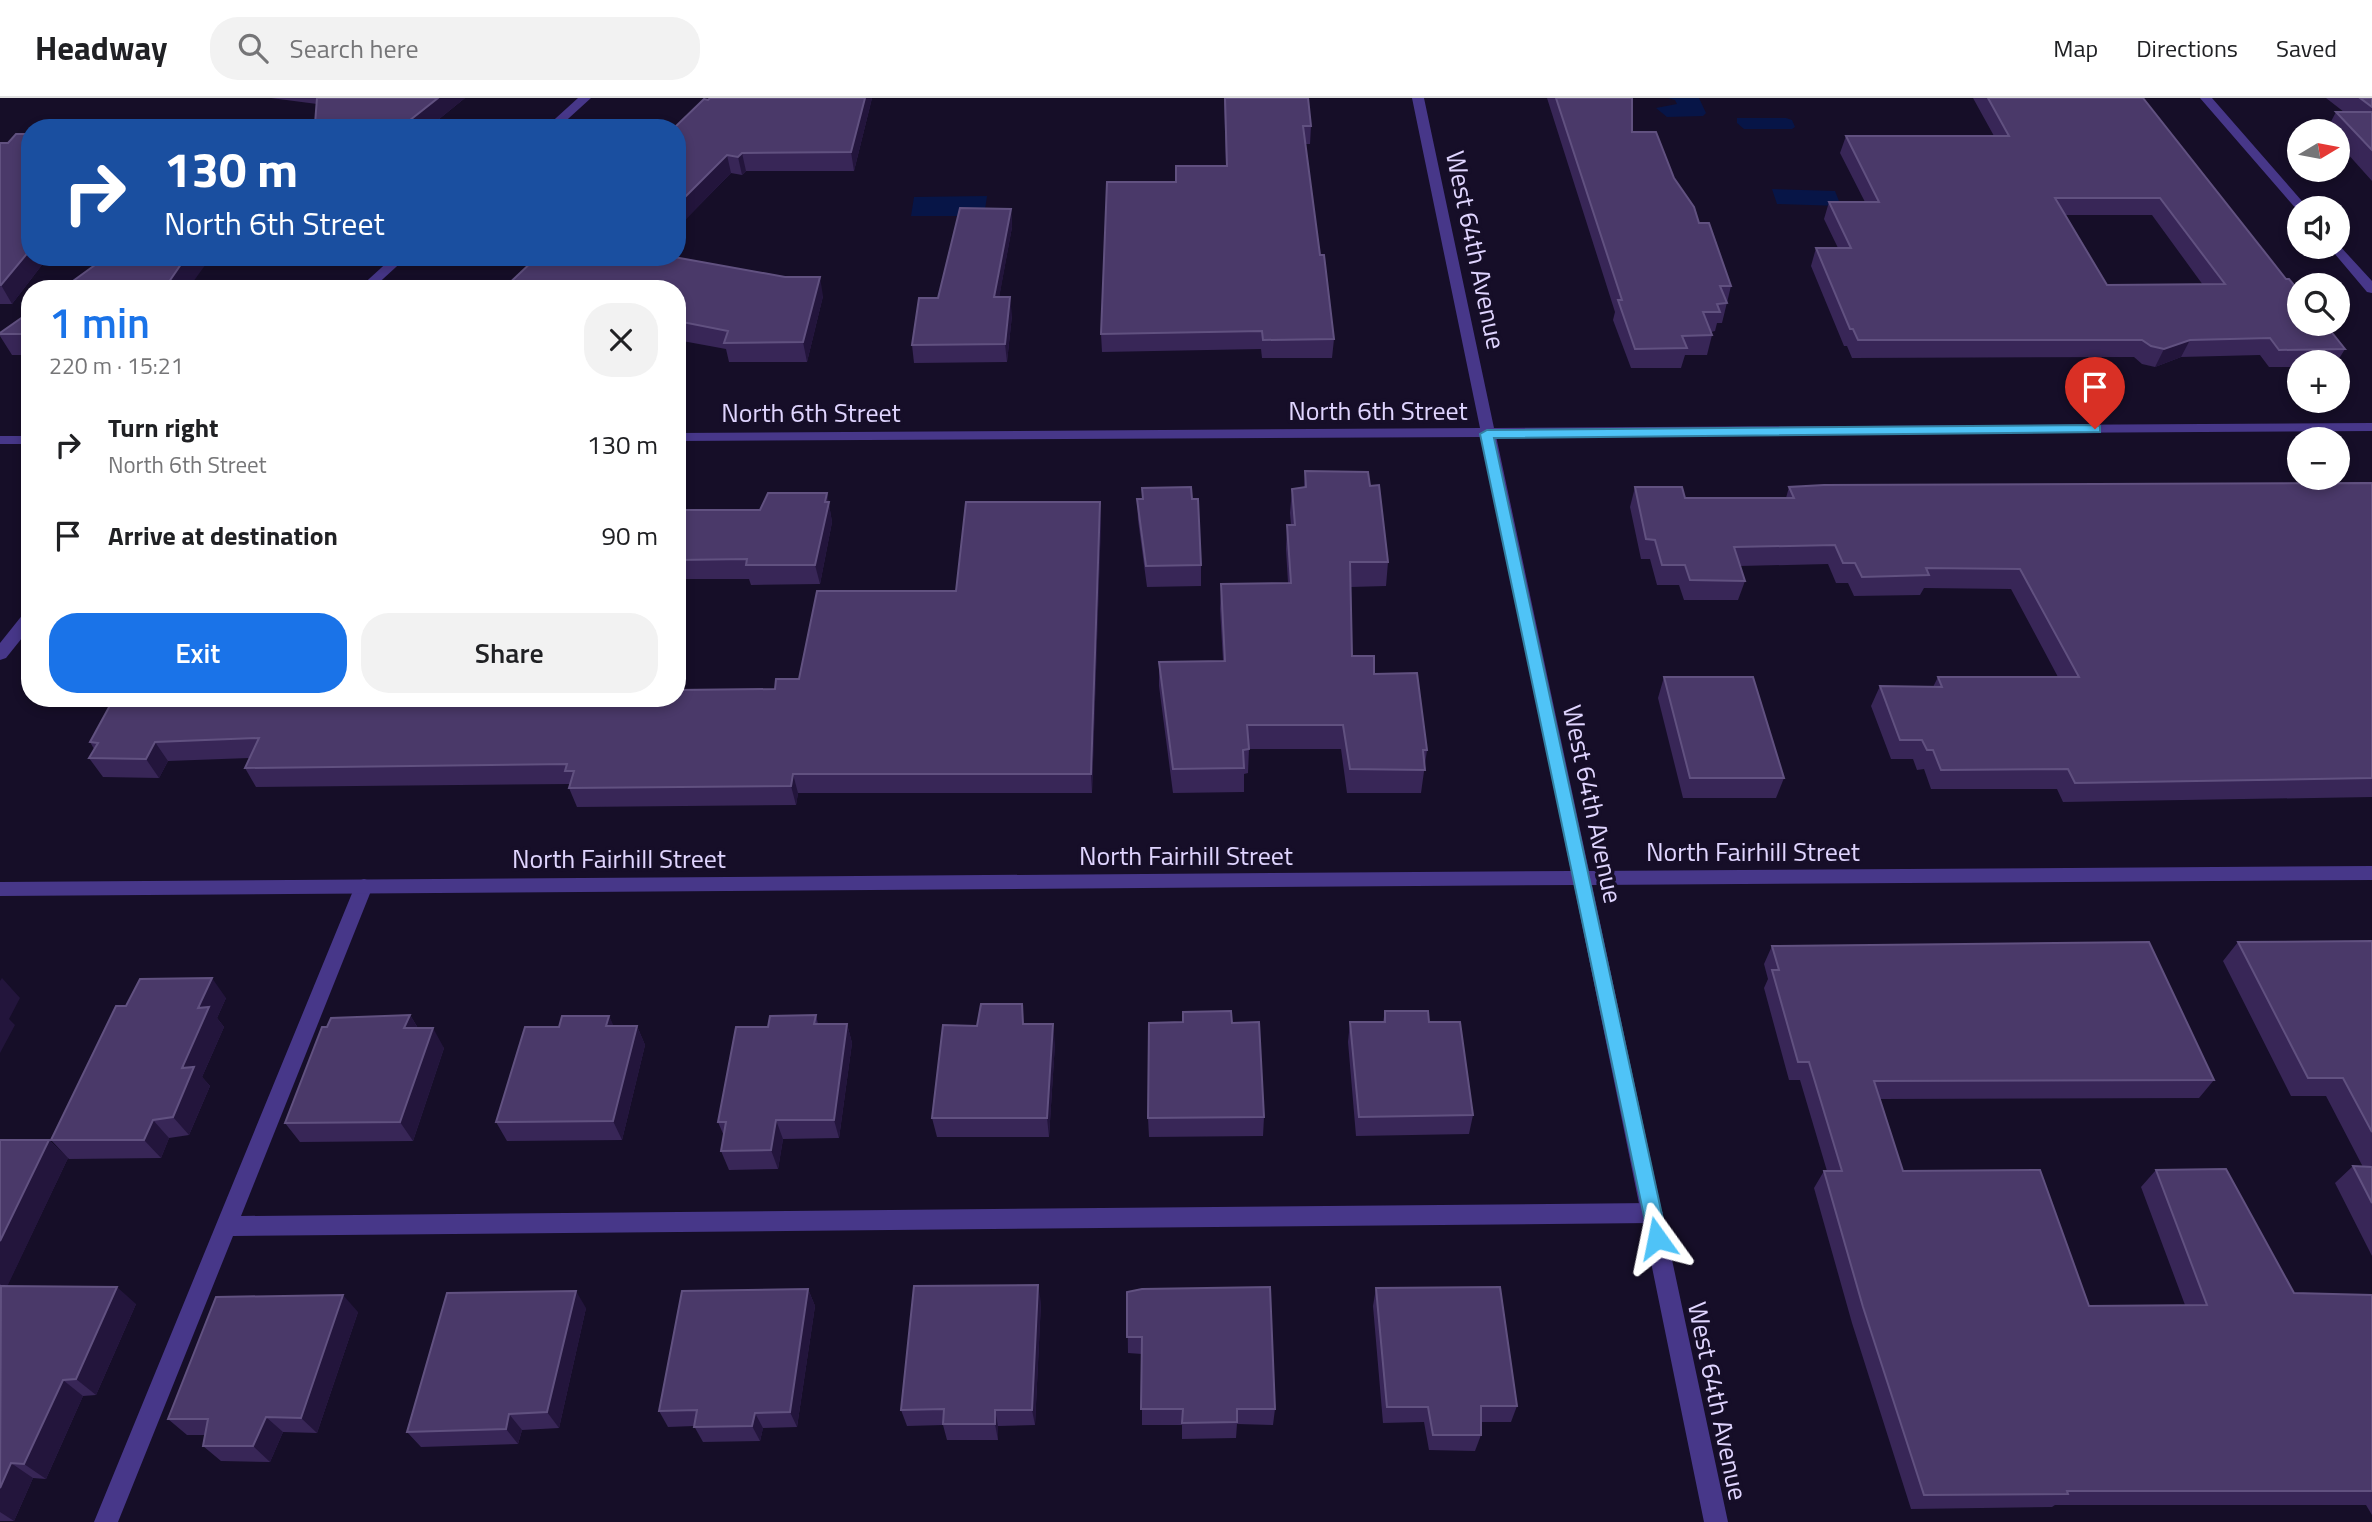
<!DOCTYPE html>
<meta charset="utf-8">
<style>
:root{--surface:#fff;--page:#f2f2f2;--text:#202124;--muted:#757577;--line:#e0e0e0;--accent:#1a73e8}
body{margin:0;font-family:"Titillium Web",sans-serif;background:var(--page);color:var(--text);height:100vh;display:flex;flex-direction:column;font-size:26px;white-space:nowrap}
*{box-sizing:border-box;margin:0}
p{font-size:23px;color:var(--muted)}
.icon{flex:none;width:38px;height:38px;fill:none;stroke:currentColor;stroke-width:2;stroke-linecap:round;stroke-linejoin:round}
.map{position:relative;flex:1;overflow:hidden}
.sheet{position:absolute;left:21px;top:182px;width:665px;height:427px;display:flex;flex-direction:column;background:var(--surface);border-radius:28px;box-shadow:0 4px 10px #0003}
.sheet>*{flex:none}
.guide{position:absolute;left:21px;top:21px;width:665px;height:147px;border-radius:28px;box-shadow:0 4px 10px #0003;background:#1a4fa0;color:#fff;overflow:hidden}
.needle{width:46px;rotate:80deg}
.tools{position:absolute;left:2287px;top:21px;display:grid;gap:14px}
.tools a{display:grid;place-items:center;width:63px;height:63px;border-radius:50%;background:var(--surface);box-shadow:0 4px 10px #0003;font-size:35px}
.pin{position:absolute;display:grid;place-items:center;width:60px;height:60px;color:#fff;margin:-72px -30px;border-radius:50% 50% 50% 0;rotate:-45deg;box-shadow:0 0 7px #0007}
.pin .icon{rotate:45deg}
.me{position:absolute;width:77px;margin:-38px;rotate:348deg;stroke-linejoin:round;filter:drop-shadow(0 0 5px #0008)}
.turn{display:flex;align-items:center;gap:24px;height:147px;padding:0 28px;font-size:32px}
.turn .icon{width:91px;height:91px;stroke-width:2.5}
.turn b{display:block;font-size:49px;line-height:60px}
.round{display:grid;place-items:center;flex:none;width:74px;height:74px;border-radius:28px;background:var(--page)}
.headline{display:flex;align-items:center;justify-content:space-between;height:119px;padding:0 28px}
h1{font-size:42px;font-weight:600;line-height:52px;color:var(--accent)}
.primary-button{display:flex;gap:14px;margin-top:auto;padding:14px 28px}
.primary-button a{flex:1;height:80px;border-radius:28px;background:var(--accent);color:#fff;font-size:28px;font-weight:600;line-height:80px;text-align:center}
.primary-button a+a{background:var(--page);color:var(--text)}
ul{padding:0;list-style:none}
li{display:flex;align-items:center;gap:21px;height:91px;padding:0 28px}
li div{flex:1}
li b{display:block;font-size:26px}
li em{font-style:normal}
header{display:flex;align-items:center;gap:42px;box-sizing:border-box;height:98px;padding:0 35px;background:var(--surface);border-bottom:2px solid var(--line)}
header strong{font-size:33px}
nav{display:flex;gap:38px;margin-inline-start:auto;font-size:24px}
.search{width:490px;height:63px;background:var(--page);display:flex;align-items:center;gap:18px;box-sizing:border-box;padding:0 24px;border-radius:28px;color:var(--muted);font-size:26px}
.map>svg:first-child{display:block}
.water{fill:#071547}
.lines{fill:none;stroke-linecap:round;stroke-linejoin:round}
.lane{fill:#473789;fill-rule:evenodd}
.street{fill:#473789;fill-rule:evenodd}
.wall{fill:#382657;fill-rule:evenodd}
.shaded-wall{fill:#23153c}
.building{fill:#4a3969;stroke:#615180;stroke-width:2;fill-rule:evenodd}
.route{fill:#4fc3f7;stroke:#337fa1;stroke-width:2}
.labels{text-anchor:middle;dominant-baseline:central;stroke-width:7;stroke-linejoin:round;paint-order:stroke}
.street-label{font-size:26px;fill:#e0d5ff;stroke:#160e28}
</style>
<header>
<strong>Headway</strong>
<div class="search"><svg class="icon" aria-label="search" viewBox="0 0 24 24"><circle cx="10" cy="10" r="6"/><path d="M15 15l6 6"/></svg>Search here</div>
<nav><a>Map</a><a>Directions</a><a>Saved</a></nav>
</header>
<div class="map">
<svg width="2372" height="1424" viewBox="0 0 2372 1424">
<rect width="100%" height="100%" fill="#160e28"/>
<path class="water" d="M 1668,0 L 1699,0 L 1706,15 L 1703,18 L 1667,19 L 1656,10 L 1677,6 L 1675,2 Z
M 1737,20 L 1786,20 L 1792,22 L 1795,29 L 1792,31 L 1744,31 L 1737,25 Z
M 1772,91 L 1835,93 L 1841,108 L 1777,106 Z
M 987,98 L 984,118 L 911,118 L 914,99 Z"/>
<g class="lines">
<path class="lane" d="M 364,781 L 370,783 L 373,788 L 241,1118 L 1652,1105 L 1659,1108 L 1663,1115 L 1659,1122 L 1652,1125 L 233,1138 L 118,1424 L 94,1424 L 355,788 L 358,783 Z"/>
<path class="street" d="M 578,0 L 591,0 L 558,30 L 545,30 Z
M 1412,0 L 1424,0 L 1494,330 L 2372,325 L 2372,333 L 1496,338 L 1589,773 L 2372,768 L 2372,782 L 1592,787 L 1728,1424 L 1704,1424 L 1574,787 L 0,798 L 0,784 L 1571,773 L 1482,339 L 677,343 L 677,335 L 1480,330 Z
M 2200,0 L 2212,0 L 2308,110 L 2298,113 Z
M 2338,146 L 2372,183 L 2372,195 L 2367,194 L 2329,149 L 2338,149 Z
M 393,159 L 407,159 L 372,191 L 358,191 Z
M 0,338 L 30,338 L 30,346 L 0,346 Z
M 30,514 L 30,530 L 6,560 L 0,562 L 0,545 L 24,515 Z"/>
</g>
<path class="wall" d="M 271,0 L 465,0 L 428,30 L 317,30 L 315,26 L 317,6 Z
M 872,0 L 854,73 L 746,73 L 742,77 L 731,75 L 677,130 L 677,30 L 708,2 Z
M 1224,0 L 1308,0 L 1311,28 L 1310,46 L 1305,46 L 1320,157 L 1334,241 L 1332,260 L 1262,260 L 1261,251 L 1102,254 L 1101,236 L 1176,84 L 1226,68 Z
M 1547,0 L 1632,0 L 1632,34 L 1674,80 L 1699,125 L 1731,188 L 1722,225 L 1717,225 L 1715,233 L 1711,234 L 1712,237 L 1707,257 L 1685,257 L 1681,270 L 1631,270 L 1613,222 L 1615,214 Z
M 1973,0 L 2143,0 L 2286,181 L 2345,251 L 2337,264 L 2300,264 L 2300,269 L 2269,269 L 2260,257 L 2181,259 L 2155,269 L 2142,266 L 2134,259 L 1852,260 L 1847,248 L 1844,248 L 1811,168 L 1816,150 L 1838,150 L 1824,121 L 1829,104 L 1865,104 L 1840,55 L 1846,38 L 1994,38 ZM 2065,117 L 2152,117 L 2203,187 L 2107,187 Z
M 2326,0 L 2372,0 L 2372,83 L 2338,45 L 2338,33 L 2326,33 L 2336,14 L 2344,14 Z
M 0,45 L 30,159 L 48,159 L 12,206 L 0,206 Z
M 1011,111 L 1012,129 L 999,199 L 1012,217 L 1007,264 L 914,265 L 912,247 L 938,200 Z
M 677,191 L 823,198 L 807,264 L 729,264 L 726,251 L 677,242 Z
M 30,214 L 30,257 L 12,257 L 0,238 L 0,235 Z
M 1305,373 L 1370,388 L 1388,464 L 1386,488 L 1351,489 L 1352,558 L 1374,576 L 1427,652 L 1421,695 L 1347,695 L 1341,651 L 1249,651 L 1248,675 L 1244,676 L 1244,694 L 1173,695 L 1159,588 L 1159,564 L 1223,563 L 1220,511 L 1221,486 L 1288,485 L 1286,451 L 1287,427 L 1291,427 L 1290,415 L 1292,391 L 1304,390 Z
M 2372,385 L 2372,699 L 2063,704 L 2057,691 L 1931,691 L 1924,671 L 1917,672 L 1913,661 L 1891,661 L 1871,608 L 1880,588 L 1933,589 L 1938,579 L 2058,579 L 2011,491 L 1924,490 L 1920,497 L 1854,498 L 1848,485 L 1836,485 L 1828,466 L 1740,468 L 1745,483 L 1738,502 L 1684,502 L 1679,487 L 1657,487 L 1650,461 L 1641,461 L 1630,409 L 1635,389 L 1685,400 L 1786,400 L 1789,389 Z
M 827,395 L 832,424 L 820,486 L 751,487 L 749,481 L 677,481 L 677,412 L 760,412 Z
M 1137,401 L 1192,401 L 1201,467 L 1201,488 L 1147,489 L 1138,422 Z
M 1101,423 L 1092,695 L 798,695 L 796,707 L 577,709 L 569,690 L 570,686 L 256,689 L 245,670 L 249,660 L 168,663 L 159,680 L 103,679 L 89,660 L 94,651 L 90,644 L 677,600 L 677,588 L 678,592 L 775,591 L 799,581 L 956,493 Z
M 1664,579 L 1784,680 L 1776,700 L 1683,700 L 1658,600 Z
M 2372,843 L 2372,1158 L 2335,1085 L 2353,1068 L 2363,1069 L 2326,998 L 2291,998 L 2223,863 L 2238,844 Z
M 1772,848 L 2214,982 L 2199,1000 L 1880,1001 L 1903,1073 L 2089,1208 L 2185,1207 L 2141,1089 L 2156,1072 L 2294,1195 L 2372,1197 L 2372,1417 L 2366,1407 L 2055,1407 L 2052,1409 L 1911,1411 L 1852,1225 L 1814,1090 L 1824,1073 L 1827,1073 L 1800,982 L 1789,982 L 1764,890 L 1768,881 L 1764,866 Z
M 226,900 L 217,920 L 224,929 L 202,979 L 210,988 L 189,1037 L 169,1040 L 161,1060 L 69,1061 L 51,1042 L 126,908 Z
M 1385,913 L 1429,924 L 1473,1017 L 1469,1036 L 1356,1038 L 1348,944 L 1350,924 L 1383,924 Z
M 410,917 L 418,930 L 444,950 L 413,1043 L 300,1044 L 285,1025 L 327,929 Z
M 816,917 L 818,926 L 847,926 L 852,945 L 839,1040 L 783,1041 L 778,1071 L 729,1072 L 721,1053 L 724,1038 L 718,1024 L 768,929 Z
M 609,918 L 613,928 L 637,928 L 645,947 L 622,1042 L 507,1043 L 496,1024 L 559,929 Z
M 1232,925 L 1264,1019 L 1263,1038 L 1149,1039 L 1148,1020 Z
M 1025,926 L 1055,945 L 1049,1039 L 937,1039 L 932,1020 L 977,928 Z
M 0,1042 L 49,1042 L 68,1060 L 7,1188 L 136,1206 L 96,1297 L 83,1298 L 46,1381 L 33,1380 L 14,1423 L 0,1423 Z
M 1376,1190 L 1517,1308 L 1511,1324 L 1481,1324 L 1481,1337 L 1475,1353 L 1429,1352 L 1424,1324 L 1383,1325 L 1373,1208 Z
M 808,1191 L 815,1208 L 797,1329 L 763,1330 L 760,1343 L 703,1344 L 694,1328 L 668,1329 L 659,1313 Z
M 1127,1194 L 1275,1311 L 1273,1327 L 1237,1326 L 1236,1340 L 1182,1341 L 1182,1327 L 1142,1327 L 1142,1256 L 1128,1255 Z
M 1041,1204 L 1035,1327 L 998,1328 L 998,1342 L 947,1342 L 943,1327 L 907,1328 L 901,1312 Z
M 586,1210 L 559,1330 L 522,1332 L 518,1346 L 421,1349 L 407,1334 Z
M 358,1214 L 317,1335 L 283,1334 L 270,1364 L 221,1363 L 203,1348 L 205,1337 L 187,1337 L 168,1321 Z"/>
<path class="shaded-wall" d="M 438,0 L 465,0 L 428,30 L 400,30 Z
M 865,0 L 872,0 L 854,73 L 851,54 Z
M 742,55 L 746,73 L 742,77 L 738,59 Z
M 727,57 L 731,75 L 677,130 L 677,107 Z
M 1011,111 L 1012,129 L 996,217 L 994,199 Z
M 30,152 L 30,159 L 48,159 L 12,206 L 1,187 Z
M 186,159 L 211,159 L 188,191 L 164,191 Z
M 820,179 L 823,198 L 807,264 L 803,244 Z
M 1010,199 L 1012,217 L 1007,264 L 1005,246 Z
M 2190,242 L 2181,259 L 2155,269 L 2164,251 Z
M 827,395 L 832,424 L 820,486 L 815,467 Z
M 1100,404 L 1101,423 L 1092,695 L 1091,676 Z
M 155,644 L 168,663 L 159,680 L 146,661 Z
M 793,676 L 798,695 L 796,707 L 791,688 Z
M 2,880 L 20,900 L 9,921 L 15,927 L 0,955 L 0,883 Z
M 212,880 L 226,900 L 217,920 L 224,929 L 202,979 L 210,988 L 189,1037 L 173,1019 L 182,970 L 198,910 Z
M 410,917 L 422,937 L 404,930 Z
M 609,918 L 618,937 L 606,928 Z
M 847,926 L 852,945 L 839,1040 L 834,1022 Z
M 1053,926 L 1055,945 L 1049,1039 L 1047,1020 Z
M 637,928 L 645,947 L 622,1042 L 613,1023 Z
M 433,930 L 444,950 L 413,1043 L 400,1024 Z
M 153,1022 L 169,1040 L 161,1060 L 144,1042 Z
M 776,1022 L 783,1041 L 778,1071 L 771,1052 Z
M 49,1042 L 68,1060 L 6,1191 L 0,1186 L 0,1143 Z
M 1038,1187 L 1041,1204 L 1035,1327 L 1032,1312 Z
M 117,1189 L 136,1206 L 96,1297 L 76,1281 Z
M 808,1191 L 815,1208 L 797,1329 L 790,1314 Z
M 576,1193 L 586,1210 L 559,1330 L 547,1314 Z
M 343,1197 L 358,1214 L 317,1335 L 301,1320 Z
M 63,1282 L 83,1298 L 46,1381 L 24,1366 Z
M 995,1312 L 998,1328 L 998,1342 L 995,1326 Z
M 755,1315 L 763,1330 L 760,1343 L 752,1328 Z
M 509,1316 L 522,1332 L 518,1346 L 506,1331 Z
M 266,1319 L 283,1334 L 270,1364 L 253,1348 Z
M 11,1365 L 33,1380 L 14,1423 L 0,1414 L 0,1390 Z"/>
<path class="building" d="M 317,0 L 438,0 L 400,30 L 338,30 L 315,26 Z
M 710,0 L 865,0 L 851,54 L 742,55 L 738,59 L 727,57 L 677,107 L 677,30 L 674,30 L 704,1 L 708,2 Z
M 1225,0 L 1308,0 L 1311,28 L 1303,28 L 1320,157 L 1324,157 L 1334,241 L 1263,242 L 1262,233 L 1101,236 L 1107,84 L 1176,84 L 1176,68 L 1227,68 Z
M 1556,0 L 1632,0 L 1632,34 L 1656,34 L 1674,80 L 1694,109 L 1699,125 L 1709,125 L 1731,188 L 1720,188 L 1727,205 L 1717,206 L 1720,214 L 1703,214 L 1712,237 L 1682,238 L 1687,250 L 1635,251 L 1618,202 L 1622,202 Z
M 1988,0 L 2143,0 L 2286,181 L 2289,181 L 2300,194 L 2300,226 L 2325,226 L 2345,251 L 2279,252 L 2270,240 L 2190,242 L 2164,251 L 2151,248 L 2142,242 L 1858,242 L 1853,231 L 1850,231 L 1816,150 L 1851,150 L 1829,104 L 1879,104 L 1846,38 L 2009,38 ZM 2055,100 L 2160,100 L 2225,186 L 2107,187 Z
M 2360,0 L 2372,0 L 2372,9 Z
M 2336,14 L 2372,14 L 2372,52 Z
M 16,36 L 30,36 L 30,152 L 1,187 L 0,187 L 0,45 L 8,45 Z
M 960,110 L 1011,111 L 994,199 L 1010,199 L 1005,246 L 912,247 L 919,200 L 938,200 Z
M 106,159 L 186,159 L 164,191 L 62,191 Z
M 537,159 L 674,159 L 785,179 L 820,179 L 803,244 L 724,245 L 728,233 L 677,223 L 677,191 L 503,191 Z
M 30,214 L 30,236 L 0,236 L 0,235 Z
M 1305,373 L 1368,374 L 1370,388 L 1379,387 L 1388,464 L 1350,464 L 1352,558 L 1374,558 L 1374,576 L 1417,575 L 1427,652 L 1423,652 L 1425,672 L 1350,671 L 1343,627 L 1247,627 L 1249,651 L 1243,652 L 1244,670 L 1173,671 L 1159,564 L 1225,563 L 1221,486 L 1291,485 L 1287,427 L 1295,427 L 1292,391 L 1306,389 Z
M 2372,385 L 2372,680 L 2075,685 L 2068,671 L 1941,672 L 1933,652 L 1927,652 L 1922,642 L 1900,642 L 1880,588 L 1942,589 L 1938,579 L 2079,579 L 2020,471 L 1926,470 L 1929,477 L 1862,479 L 1855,465 L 1843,465 L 1835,447 L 1734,449 L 1745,483 L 1690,482 L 1685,467 L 1662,467 L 1655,442 L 1646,441 L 1635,389 L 1682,389 L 1685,400 L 1794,400 L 1789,389 L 1824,387 Z
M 1191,389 L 1192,401 L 1198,401 L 1201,467 L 1146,468 L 1137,401 L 1143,401 L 1142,390 Z
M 768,395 L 827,395 L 825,404 L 829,404 L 815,467 L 746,467 L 747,461 L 677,462 L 677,412 L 760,412 Z
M 966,404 L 1100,404 L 1091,676 L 793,676 L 791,688 L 569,690 L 574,673 L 565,673 L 567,666 L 245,670 L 259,640 L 155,644 L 146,661 L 89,660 L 98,645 L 90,644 L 114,600 L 677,600 L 677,592 L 775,591 L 776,581 L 799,581 L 817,493 L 956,493 Z
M 1664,579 L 1753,579 L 1784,680 L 1690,680 Z
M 2372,843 L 2372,1034 L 2343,980 L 2308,980 L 2238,844 Z
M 2149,844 L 2214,982 L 1874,983 L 1903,1073 L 2040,1072 L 2089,1208 L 2207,1207 L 2156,1072 L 2226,1071 L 2294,1195 L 2372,1197 L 2372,1393 L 2067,1393 L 2068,1396 L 1924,1397 L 1863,1209 L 1824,1073 L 1842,1073 L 1809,964 L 1798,964 L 1772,872 L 1779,872 L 1772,848 Z
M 212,880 L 198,910 L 209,909 L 182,970 L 194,969 L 173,1019 L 153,1022 L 144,1042 L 51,1042 L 116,908 L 126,908 L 140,881 Z
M 981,906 L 1022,906 L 1023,926 L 1053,926 L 1047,1020 L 932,1020 L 943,927 L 977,928 Z
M 1231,913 L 1232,925 L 1259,924 L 1264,1019 L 1148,1020 L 1149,925 L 1183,924 L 1183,914 Z
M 1385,913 L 1428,913 L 1429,924 L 1460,924 L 1473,1017 L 1359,1019 L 1350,924 L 1385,924 Z
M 410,917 L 404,930 L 433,930 L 400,1024 L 285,1025 L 322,929 L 327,929 L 331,920 Z
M 816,917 L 814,926 L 847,926 L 834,1022 L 776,1022 L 771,1052 L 721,1053 L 726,1024 L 718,1024 L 736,929 L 768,929 L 770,918 Z
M 562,918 L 609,918 L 606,928 L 637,928 L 613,1023 L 496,1024 L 525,929 L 559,929 Z
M 0,1042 L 49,1042 L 0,1143 Z
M 2353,1068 L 2372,1069 L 2372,1105 Z
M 1038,1187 L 1032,1312 L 995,1312 L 995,1326 L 943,1326 L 944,1311 L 901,1312 L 914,1188 Z
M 1,1188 L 117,1189 L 76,1281 L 63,1282 L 24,1366 L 11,1365 L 0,1390 Z
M 1270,1189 L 1275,1311 L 1237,1311 L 1237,1324 L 1182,1325 L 1183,1311 L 1141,1311 L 1142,1239 L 1127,1239 L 1127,1194 L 1142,1191 Z
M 1500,1189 L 1517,1308 L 1481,1308 L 1481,1337 L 1433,1337 L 1428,1309 L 1387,1309 L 1376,1190 Z
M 808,1191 L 790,1314 L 755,1315 L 752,1328 L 694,1329 L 697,1312 L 659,1313 L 682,1193 Z
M 576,1193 L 547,1314 L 509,1316 L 506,1331 L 407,1334 L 447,1195 Z
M 343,1197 L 301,1320 L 266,1319 L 253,1348 L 203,1348 L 208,1321 L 168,1321 L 216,1199 Z"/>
<path class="route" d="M 2095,327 L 2100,328 L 2100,334 L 1494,340 L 1667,1140 L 1664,1147 L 1657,1149 L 1650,1147 L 1480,336 L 1487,332 Z"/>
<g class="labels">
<g class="street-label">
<text transform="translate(1476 152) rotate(78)">West 64th Avenue</text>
<text x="1378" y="312">North 6th Street</text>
<text x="811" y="314">North 6th Street</text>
<text transform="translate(1593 706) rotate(78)">West 64th Avenue</text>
<text x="1753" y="753">North Fairhill Street</text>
<text x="1186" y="757">North Fairhill Street</text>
<text x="619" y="760">North Fairhill Street</text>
<text transform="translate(1718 1303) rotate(78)">West 64th Avenue</text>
</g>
</g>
</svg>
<div class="tools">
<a><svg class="needle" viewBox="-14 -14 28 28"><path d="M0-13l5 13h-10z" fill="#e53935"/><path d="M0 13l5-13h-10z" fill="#757577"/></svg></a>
<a><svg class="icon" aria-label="sound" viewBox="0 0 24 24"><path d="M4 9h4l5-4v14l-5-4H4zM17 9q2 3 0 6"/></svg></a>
<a><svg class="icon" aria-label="search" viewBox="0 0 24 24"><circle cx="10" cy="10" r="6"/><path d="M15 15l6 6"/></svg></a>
<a>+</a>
<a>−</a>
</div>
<div class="pin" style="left:2095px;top:331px;background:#d93025"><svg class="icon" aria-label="arrive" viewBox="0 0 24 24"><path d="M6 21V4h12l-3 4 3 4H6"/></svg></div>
<svg class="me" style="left:1657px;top:1140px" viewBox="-20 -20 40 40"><path d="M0-17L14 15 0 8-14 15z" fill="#4fc3f7" stroke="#fff" stroke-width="4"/></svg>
<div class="guide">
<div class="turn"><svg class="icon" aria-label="right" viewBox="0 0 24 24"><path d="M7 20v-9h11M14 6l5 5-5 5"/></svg><div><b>130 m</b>North 6th Street</div></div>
</div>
<section class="sheet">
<div class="headline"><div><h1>1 min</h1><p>220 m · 15:21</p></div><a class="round"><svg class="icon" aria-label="close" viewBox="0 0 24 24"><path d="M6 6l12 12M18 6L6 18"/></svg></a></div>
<ul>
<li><svg class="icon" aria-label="right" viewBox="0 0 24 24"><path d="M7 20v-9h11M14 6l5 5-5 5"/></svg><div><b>Turn right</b><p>North 6th Street</p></div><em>130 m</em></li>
<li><svg class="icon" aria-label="arrive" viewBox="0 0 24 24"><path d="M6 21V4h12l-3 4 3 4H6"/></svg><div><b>Arrive at destination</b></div><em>90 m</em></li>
</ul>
<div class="primary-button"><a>Exit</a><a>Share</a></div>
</section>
</div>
